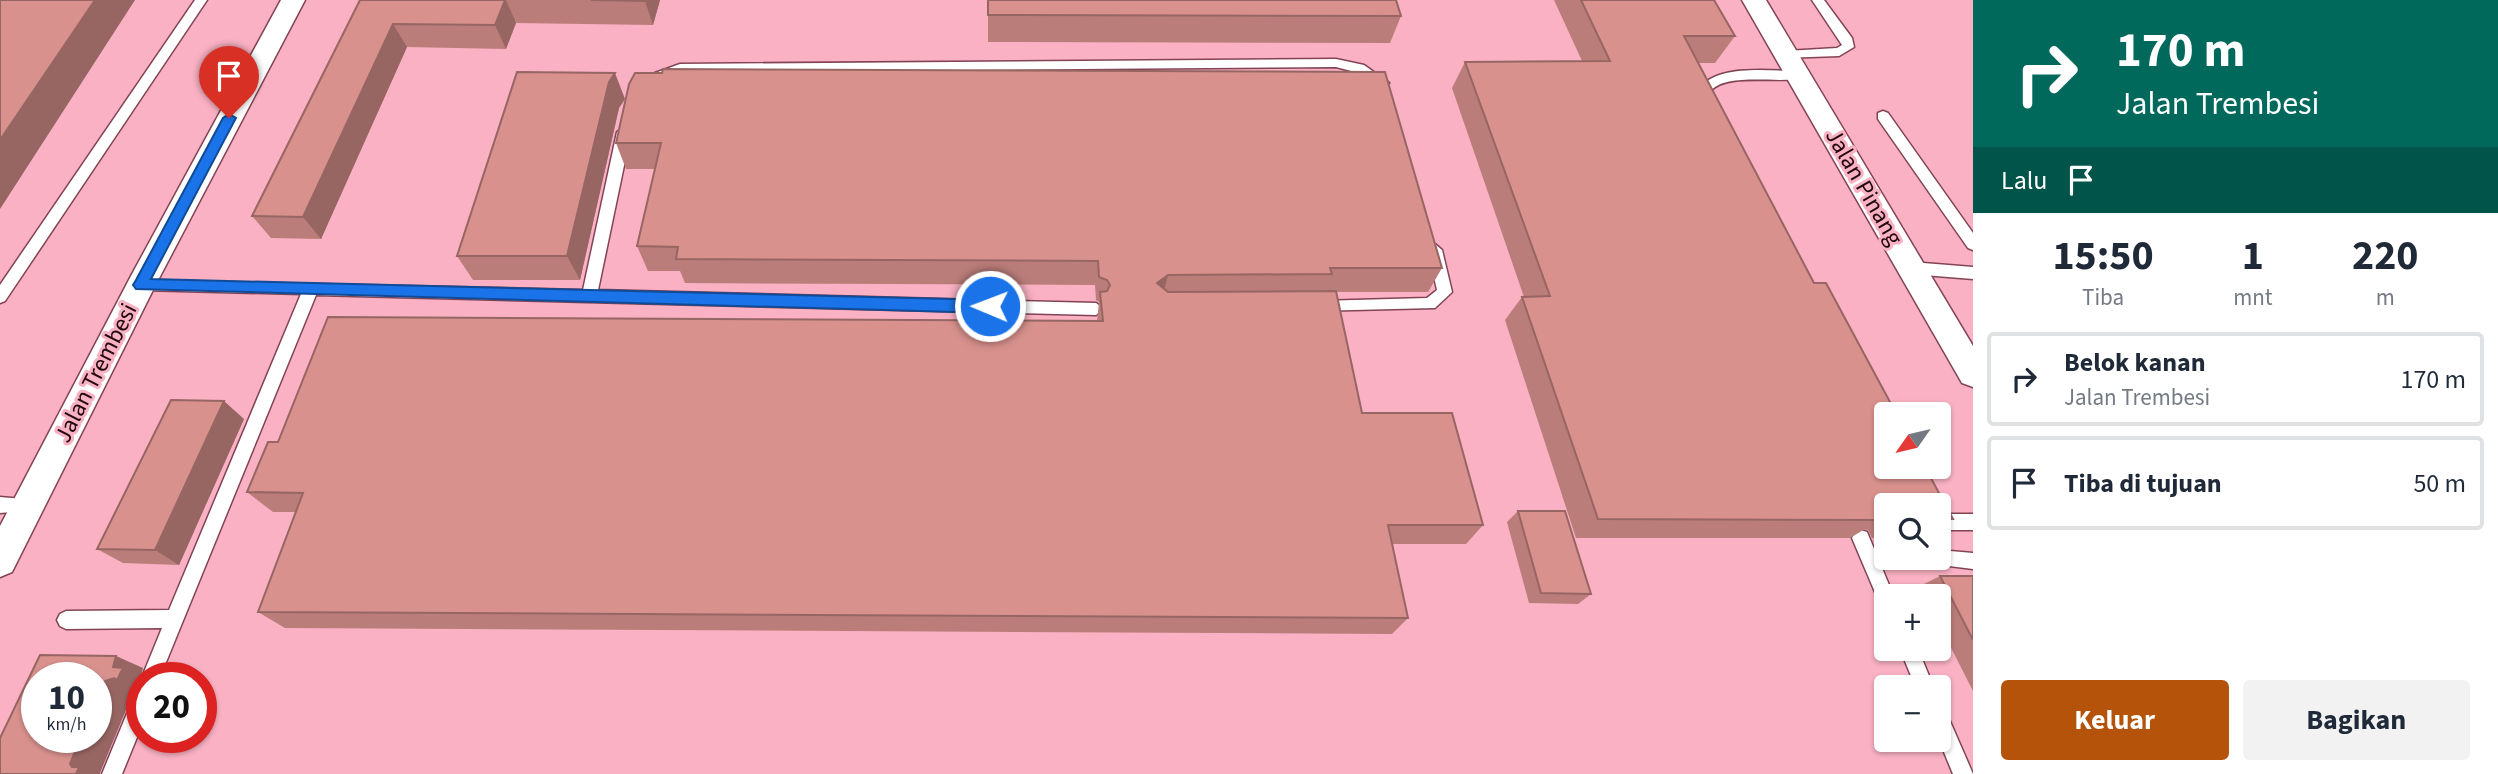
<!DOCTYPE html>
<html lang="id">
<meta charset="utf-8">
<style>
:root{--surface:#fff;--page:#f2f2f3;--text:#1f2937;--muted:#747a83;--line:#e0e1e3;--accent:#b45309}
body{margin:0;font-family:"Source Sans 3",sans-serif;background:var(--page);color:var(--text);height:100vh;display:flex;flex-direction:column;font-size:26px;white-space:nowrap}
*{box-sizing:border-box;margin:0}
p{font-size:23px;color:var(--muted)}
.icon{flex:none;width:38px;height:38px;fill:none;stroke:currentColor;stroke-width:2;stroke-linecap:round;stroke-linejoin:round}
.map{position:relative;flex:1;overflow:hidden}
.drawer{display:flex;flex-direction:column;background:var(--surface);width:525px}
.drawer>*{flex:none}
.banner{background:#00695c;color:#fff;overflow:hidden}
.needle{width:46px;rotate:236deg}
.fabs{position:absolute;left:1874px;top:402px;display:grid;gap:14px}
.fabs a{display:grid;place-items:center;width:77px;height:77px;border-radius:7px;background:var(--surface);box-shadow:0 2px 5px #0004;font-size:35px}
.speed{position:absolute;left:21px;top:662px;display:flex;gap:14px;font-size:35px;font-weight:700;text-align:center}
.speed>*{display:grid;place-content:center;width:91px;height:91px;border-radius:50%;background:var(--surface);box-shadow:0 2px 5px #0004;line-height:1}
.speed small{font-size:18px;font-weight:400}
.speed .limit{border:10px solid #d22;background:#fff;color:#111}
.pin{position:absolute;display:grid;place-items:center;width:60px;height:60px;color:#fff;margin:-72px -30px;border-radius:50% 50% 50% 0;rotate:-45deg;box-shadow:0 0 7px #0007}
.pin .icon{rotate:45deg}
.me{position:absolute;width:77px;margin:-38px;rotate:271deg;stroke-linejoin:round;filter:drop-shadow(0 0 5px #0008)}
.turn{display:flex;align-items:center;gap:24px;height:147px;padding:0 28px;font-size:32px}
.turn .icon{width:91px;height:91px;stroke-width:2.5}
.turn b{display:block;font-size:49px;line-height:60px}
.then{display:flex;align-items:center;height:66px;padding:0 28px;background:#0003;gap:14px;font-size:26px}
.eta{display:flex;justify-content:space-evenly;align-items:center;height:119px;text-align:center}
.eta b{font-size:42px;font-weight:700;line-height:49px}
.button{display:flex;gap:14px;margin-top:auto;padding:14px 28px}
.button a{flex:1;height:80px;border-radius:7px;background:var(--accent);color:#fff;font-size:28px;font-weight:700;line-height:80px;text-align:center}
.button a+a{background:var(--page);color:var(--text)}
ul{padding:0;list-style:none}
li{display:flex;align-items:center;gap:21px;height:94px;margin:0 14px 10px;padding:0 14px;border:4px solid var(--line);border-radius:7px}
li div{flex:1}
li b{display:block;font-size:26px}
li em{font-style:normal}
main{display:flex;flex:1;min-height:0}
.map>svg:first-child{display:block}
.lines{fill:none;stroke-linecap:round;stroke-linejoin:round}
.service-casing{stroke:#824455;stroke-width:3}
.minor-casing{stroke:#824455;stroke-width:3}
.service{fill:#fff;fill-rule:evenodd}
.minor{fill:#fff;fill-rule:evenodd}
.wall{fill:#ba7d79}
.shaded-wall{fill:#976663}
.building{fill:#d8918d;stroke:#976663;stroke-width:2}
.route{fill:#1a73e8;stroke:#114b97;stroke-width:2}
.labels{text-anchor:middle;dominant-baseline:central;stroke-width:6;stroke-linejoin:round;paint-order:stroke}
.street-label{font-size:24px;fill:#20080f;stroke:#f9b1c3}
</style>
<main>
<div class="map">
<svg width="1973" height="774" viewBox="0 0 1973 774">
<rect width="100%" height="100%" fill="#f9b1c3"/>
<g class="lines">
<defs>
<path id="service" d="M 195,0 L 207,0 L 5,301 L 0,303 L 0,285 Z
M 1812,0 L 1824,0 L 1852,38 L 1854,47 L 1839,56 L 1782,58 L 1780,55 L 1786,51 L 1837,48 L 1842,45 Z
M 1336,59 L 1364,65 L 1389,83 L 1383,88 L 1355,72 L 1336,67 L 681,72 L 660,80 L 654,76 L 655,73 L 680,64 Z
M 1798,71 L 1803,72 L 1803,78 C 1779,84 1726,72 1711,91 L 1715,100 L 1708,105 L 1703,103 L 1697,91 C 1716,63 1768,71 1798,71 Z
M 1883,111 L 1888,113 L 1973,233 L 1973,250 L 1968,248 L 1878,119 L 1878,113 Z
M 624,127 L 631,132 L 598,290 L 1096,303 L 1104,309 L 1096,315 L 316,295 L 160,677 L 142,677 L 162,628 L 66,629 L 60,626 L 57,620 L 60,614 L 66,611 L 169,610 L 301,294 L 141,290 L 136,288 L 134,284 L 136,280 L 583,290 L 617,132 Z
M 1435,244 L 1442,250 L 1452,292 L 1435,308 L 1313,311 L 1310,307 L 1318,301 L 1427,298 L 1437,290 L 1428,250 Z
M 1911,262 L 1973,267 L 1973,279 L 1911,274 L 1904,268 Z
M 0,497 L 35,500 L 37,505 L 35,510 L 0,513 Z
M 1939,514 L 1973,514 L 1973,530 L 1939,530 Z
M 1861,530 L 1867,532 L 1894,597 L 1886,597 L 1886,606 L 1880,604 L 1852,538 L 1855,532 Z
M 1939,550 L 1973,553 L 1973,569 L 1933,564 L 1930,558 L 1939,558 Z
M 1900,649 L 1918,649 L 1934,688 L 1916,688 Z
M 142,692 L 142,725 L 122,774 L 102,774 L 135,694 Z
M 1939,710 L 1946,712 L 1973,774 L 1953,774 L 1939,740 Z"/>
<path id="minor" d="M 281,0 L 305,0 L 155,286 L 12,572 L 0,577 L 0,526 L 131,276 Z
M 1742,0 L 1766,0 L 1973,346 L 1973,387 L 1962,383 Z"/>
</defs>
<use href="#service" class="service-casing"/>
<use href="#minor" class="minor-casing"/>
<use href="#service" class="service"/>
<use href="#minor" class="minor"/>
</g>
<path class="wall" d="M 360,0 L 660,0 L 653,25 L 516,23 L 506,49 L 407,47 L 321,239 L 271,238 L 252,216 Z
M 988,0 L 1401,16 L 1390,43 L 988,42 Z
M 1554,0 L 1714,0 L 1735,36 L 1715,63 L 1698,63 L 1814,283 L 1953,519 L 1939,527 L 1939,506 L 1886,506 L 1886,538 L 1872,538 L 1868,530 L 1865,529 L 1850,538 L 1576,538 L 1505,320 L 1522,297 L 1524,297 L 1452,88 L 1465,62 L 1582,61 Z
M 629,84 L 1442,268 L 1428,292 L 1336,292 L 1362,413 L 1483,525 L 1466,544 L 1392,544 L 1408,618 L 1392,634 L 285,628 L 258,612 L 296,512 L 273,512 L 247,492 L 278,442 L 1097,321 L 1099,302 L 1096,300 L 1095,285 L 685,283 L 680,271 L 648,271 L 637,246 L 655,169 L 626,169 L 616,143 Z
M 625,99 L 619,108 L 580,280 L 473,280 L 457,256 Z
M 244,419 L 179,565 L 123,563 L 97,549 Z
M 1518,511 L 1591,594 L 1578,604 L 1529,603 L 1507,522 Z
M 1940,576 L 1973,576 L 1973,691 L 1939,624 L 1939,597 L 1925,597 L 1920,586 Z"/>
<path class="shaded-wall" d="M 95,0 L 135,0 L 0,209 L 0,140 Z
M 505,0 L 506,0 L 516,23 L 506,49 L 495,25 Z
M 645,0 L 660,0 L 653,25 L 645,1 Z
M 393,24 L 407,47 L 321,239 L 303,217 Z
M 615,73 L 625,99 L 619,108 L 580,280 L 567,256 L 609,82 Z
M 1168,275 L 1162,298 L 1157,283 Z
M 224,401 L 244,419 L 179,565 L 155,550 Z
M 116,656 L 143,668 L 141,676 L 144,677 L 142,677 L 142,690 L 133,693 L 100,773 L 100,774 L 76,774 L 70,764 L 81,737 L 96,737 L 96,702 L 113,667 Z"/>
<path class="building" d="M 0,0 L 95,0 L 0,140 Z
M 360,0 L 505,0 L 495,25 L 393,24 L 303,217 L 252,216 Z
M 591,0 L 645,0 L 645,1 Z
M 988,0 L 1396,0 L 1401,16 L 988,15 Z
M 1581,0 L 1714,0 L 1735,36 L 1684,36 L 1814,283 L 1826,283 L 1897,415 L 1886,415 L 1886,467 L 1925,467 L 1953,519 L 1939,519 L 1939,506 L 1886,506 L 1886,511 L 1884,512 L 1881,520 L 1598,519 L 1522,297 L 1550,296 L 1465,62 L 1610,61 Z
M 663,69 L 1385,72 L 1442,268 L 1330,268 L 1332,274 L 1168,275 L 1157,283 L 1168,292 L 1336,291 L 1362,413 L 1452,413 L 1483,525 L 1388,525 L 1408,618 L 258,612 L 303,493 L 247,492 L 268,442 L 278,442 L 328,317 L 1103,321 L 1100,292 L 1107,291 L 1110,285 L 1107,280 L 1099,277 L 1098,261 L 676,259 L 678,247 L 637,246 L 661,143 L 616,143 L 629,84 L 635,73 L 662,73 Z
M 517,72 L 615,73 L 609,82 L 567,256 L 457,256 Z
M 171,400 L 224,401 L 155,550 L 97,549 Z
M 1518,511 L 1565,511 L 1591,594 L 1541,593 Z
M 1940,576 L 1973,576 L 1973,640 Z
M 40,655 L 116,656 L 113,667 L 123,668 L 117,680 L 114,678 L 105,681 L 96,702 L 96,677 L 37,677 L 37,737 L 81,737 L 70,764 L 72,767 L 79,767 L 76,774 L 0,774 L 0,738 Z"/>
<path class="route" d="M 229,114 L 236,118 L 151,279 L 990,300 L 997,306 L 990,313 L 136,289 L 133,285 L 136,280 L 223,118 Z"/>
<g class="labels">
<g class="street-label">
<text transform="translate(1864 187) rotate(60)">Jalan Pinang</text>
<text transform="translate(96 373) rotate(-63)">Jalan Trembesi</text>
</g>
</g>
</svg>
<div class="fabs">
<a><svg class="needle" viewBox="-14 -14 28 28"><path d="M0-13l5 13h-10z" fill="#e53935"/><path d="M0 13l5-13h-10z" fill="#747a83"/></svg></a>
<a><svg class="icon" aria-label="search" viewBox="0 0 24 24"><circle cx="10" cy="10" r="6"/><path d="M15 15l6 6"/></svg></a>
<a>+</a>
<a>−</a>
</div>
<div class="speed"><div>10<small>km/h</small></div><div class="limit">20</div></div>
<div class="pin" style="left:229px;top:118px;background:#d93025"><svg class="icon" aria-label="arrive" viewBox="0 0 24 24"><path d="M6 21V4h12l-3 4 3 4H6"/></svg></div>
<svg class="me" style="left:990px;top:306px" viewBox="-20 -20 40 40"><circle r="17" fill="#1a73e8" stroke="#fff" stroke-width="3"/><path d="M0-11L8 9 0 5-8 9z" fill="#fff"/></svg>
</div>
<section class="drawer">
<div class="banner">
<div class="turn"><svg class="icon" aria-label="right" viewBox="0 0 24 24"><path d="M7 20v-9h11M14 6l5 5-5 5"/></svg><div><b>170 m</b>Jalan Trembesi</div></div>
<div class="then">Lalu<svg class="icon" aria-label="arrive" viewBox="0 0 24 24"><path d="M6 21V4h12l-3 4 3 4H6"/></svg></div>
</div>
<div class="eta">
<div><b>15:50</b><p>Tiba</p></div>
<div><b>1</b><p>mnt</p></div>
<div><b>220</b><p>m</p></div>
</div>
<ul>
<li><svg class="icon" aria-label="right" viewBox="0 0 24 24"><path d="M7 20v-9h11M14 6l5 5-5 5"/></svg><div><b>Belok kanan</b><p>Jalan Trembesi</p></div><em>170 m</em></li>
<li><svg class="icon" aria-label="arrive" viewBox="0 0 24 24"><path d="M6 21V4h12l-3 4 3 4H6"/></svg><div><b>Tiba di tujuan</b></div><em>50 m</em></li>
</ul>
<div class="button"><a>Keluar</a><a>Bagikan</a></div>
</section>
</main>
